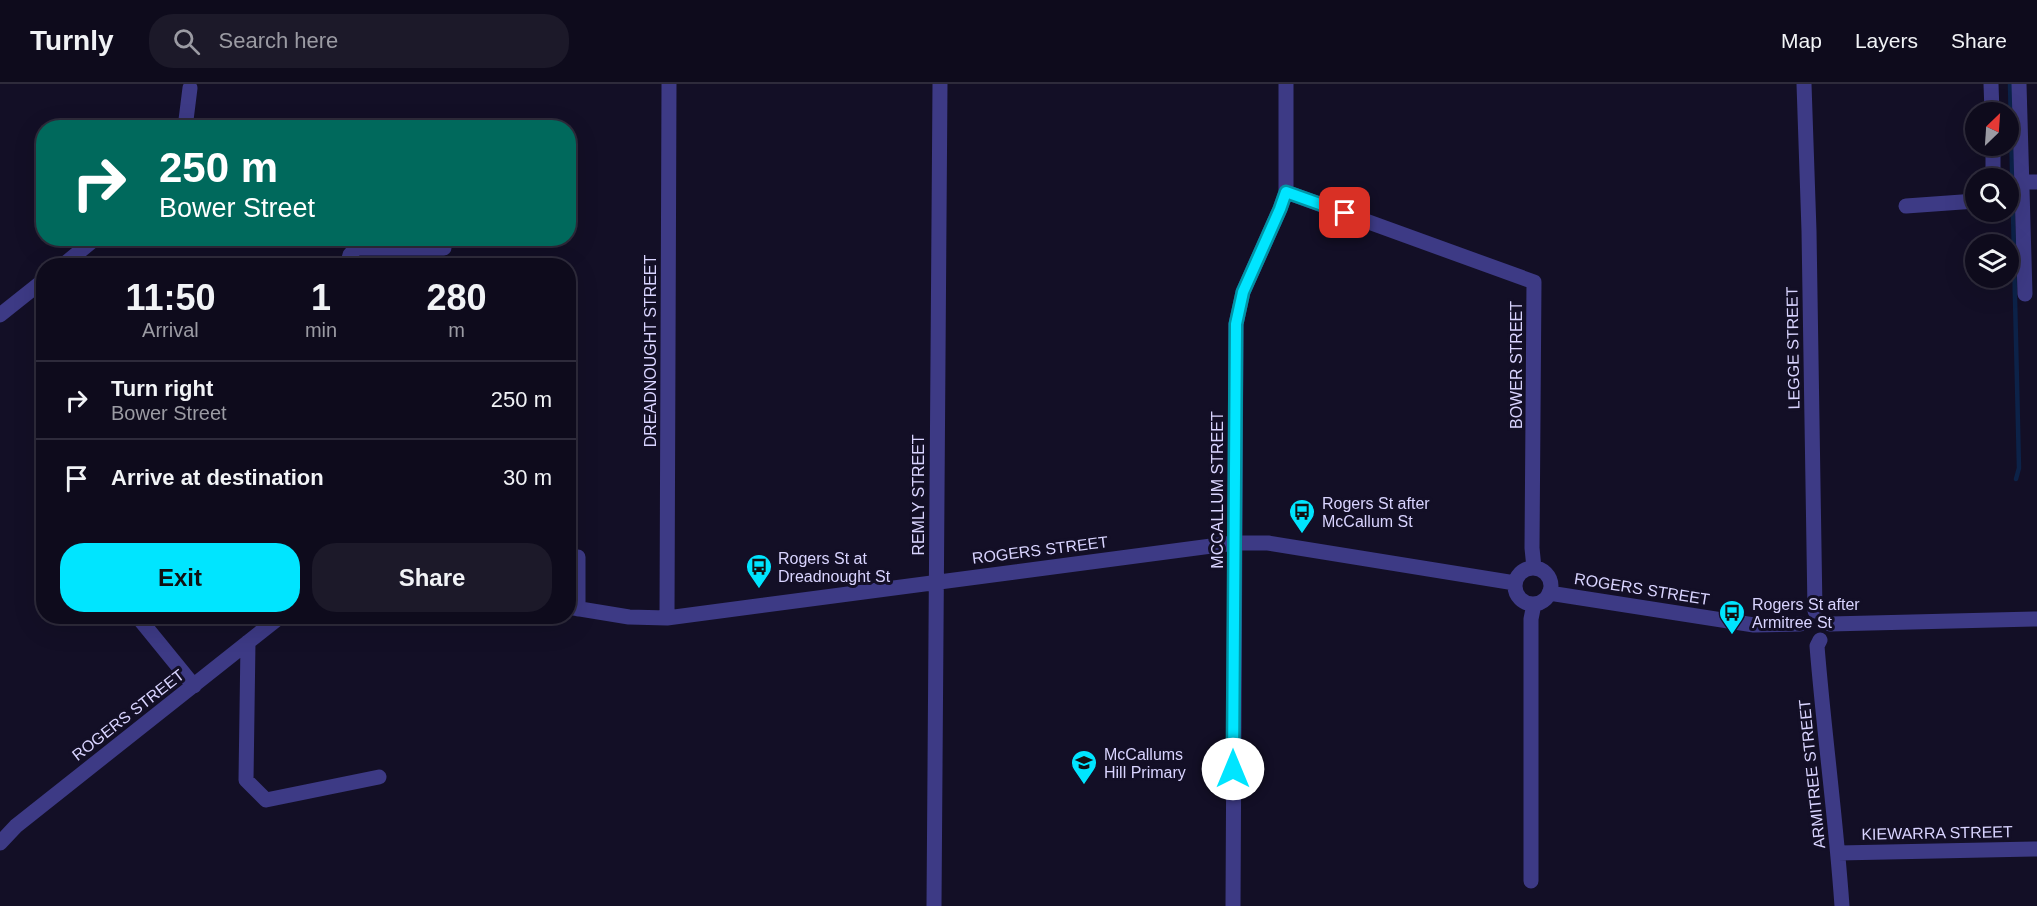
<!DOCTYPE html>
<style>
:root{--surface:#0e0b1c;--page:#1c1929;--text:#f1f3f6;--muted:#9b9ba3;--line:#2e2b3b;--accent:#00e5ff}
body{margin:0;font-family:Helvetica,sans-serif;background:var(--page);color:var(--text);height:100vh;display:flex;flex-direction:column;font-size:22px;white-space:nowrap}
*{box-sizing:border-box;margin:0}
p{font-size:20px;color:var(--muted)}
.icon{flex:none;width:33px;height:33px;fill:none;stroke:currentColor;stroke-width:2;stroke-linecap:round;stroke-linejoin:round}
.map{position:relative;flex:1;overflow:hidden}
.details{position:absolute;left:36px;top:174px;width:540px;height:366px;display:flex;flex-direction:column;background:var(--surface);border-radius:24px;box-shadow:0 6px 24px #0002,0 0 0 2px var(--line)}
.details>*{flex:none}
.guide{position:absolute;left:36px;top:36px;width:540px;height:126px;border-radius:24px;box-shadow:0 6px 24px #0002,0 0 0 2px var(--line);background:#00695c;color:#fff;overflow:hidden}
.needle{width:39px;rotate:25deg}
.buttons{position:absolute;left:1965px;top:18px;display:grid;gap:12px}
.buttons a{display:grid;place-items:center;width:54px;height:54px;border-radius:50%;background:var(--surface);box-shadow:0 6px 24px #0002,0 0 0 2px var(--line);font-size:30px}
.pin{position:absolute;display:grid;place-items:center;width:51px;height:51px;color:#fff;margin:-26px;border-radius:12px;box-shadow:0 3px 9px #0006}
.me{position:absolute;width:66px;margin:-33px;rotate:0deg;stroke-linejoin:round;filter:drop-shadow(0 0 4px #0008)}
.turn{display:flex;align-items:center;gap:21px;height:126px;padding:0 24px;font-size:27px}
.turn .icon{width:78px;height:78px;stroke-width:2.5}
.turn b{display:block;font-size:42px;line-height:51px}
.eta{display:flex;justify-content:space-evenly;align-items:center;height:102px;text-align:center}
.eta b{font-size:36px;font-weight:800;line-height:42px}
.button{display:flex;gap:12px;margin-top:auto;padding:12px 24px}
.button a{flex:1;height:69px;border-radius:24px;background:var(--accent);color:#111;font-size:24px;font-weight:800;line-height:69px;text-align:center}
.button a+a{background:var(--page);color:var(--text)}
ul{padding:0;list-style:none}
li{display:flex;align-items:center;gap:18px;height:78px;padding:0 24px;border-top:2px solid var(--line)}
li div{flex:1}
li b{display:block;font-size:22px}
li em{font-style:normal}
header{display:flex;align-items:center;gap:36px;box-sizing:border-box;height:84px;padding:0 30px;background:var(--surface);border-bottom:2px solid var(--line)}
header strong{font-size:28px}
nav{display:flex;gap:33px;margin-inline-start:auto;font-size:21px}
.search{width:420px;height:54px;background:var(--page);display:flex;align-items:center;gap:15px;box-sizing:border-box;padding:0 21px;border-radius:24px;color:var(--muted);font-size:22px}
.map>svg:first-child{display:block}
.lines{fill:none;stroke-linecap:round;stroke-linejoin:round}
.stream{stroke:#0c2248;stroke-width:4.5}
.minor{stroke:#3d3a85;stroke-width:15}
.route-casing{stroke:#0095a6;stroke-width:15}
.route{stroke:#00e5ff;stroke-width:10}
.labels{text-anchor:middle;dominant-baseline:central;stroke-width:6;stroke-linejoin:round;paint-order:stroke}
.street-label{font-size:16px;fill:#d9d4ff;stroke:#130f26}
.poi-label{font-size:16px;fill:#d9d4ff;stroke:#130f26;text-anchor:start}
</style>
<header>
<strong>Turnly</strong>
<div class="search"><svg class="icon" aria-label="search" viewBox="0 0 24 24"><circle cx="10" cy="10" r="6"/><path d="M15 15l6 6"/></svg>Search here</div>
<nav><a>Map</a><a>Layers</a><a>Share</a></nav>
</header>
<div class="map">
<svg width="2037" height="822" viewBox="0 0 2037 822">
<rect width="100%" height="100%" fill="#130f26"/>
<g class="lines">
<path class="stream" d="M 2010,0 L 2019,384 L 2016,395"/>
<path class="minor" d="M 1804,0 L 1809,147 L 1815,527
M 1991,0 L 1992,28
M 2019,0 L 2025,210
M 185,44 L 190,4
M 1993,62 L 1993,94
M 2021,98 L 2037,98
M 1286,108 L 1534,198 L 1532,464 L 1534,484
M 1906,122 L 1976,117
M 62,182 L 96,154
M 347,182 L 350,171 L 356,164 L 444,164
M 0,231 L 44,196
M 578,473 L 578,525
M1515 502a18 18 0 1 1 36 0a18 18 0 1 1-36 0Z
M 1549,509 L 1754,541 L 1800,540
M 568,523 L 629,533 L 667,534 L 1234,459 L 1268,459 L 1515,499
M 137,532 L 194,602
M 667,534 L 669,0
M 1830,540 L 2037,535
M 1820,556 L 1817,562 C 1824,649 1836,735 1842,822
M 248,558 L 246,696 L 266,716 L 379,693
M 0,759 L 16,742 L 281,532
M 1838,769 L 2037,765
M 1531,797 L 1531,535 L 1534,520
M 934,822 L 940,0
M 1233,822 L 1236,240 L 1243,208 L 1280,125 L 1286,108 L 1286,0"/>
</g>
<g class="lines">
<defs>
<path id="route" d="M 1233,685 L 1236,240 L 1243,208 L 1280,125 L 1286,108 L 1345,129"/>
</defs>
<use href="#route" class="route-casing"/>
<use href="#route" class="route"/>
</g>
<defs>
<symbol id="bus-pin" viewBox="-11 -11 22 30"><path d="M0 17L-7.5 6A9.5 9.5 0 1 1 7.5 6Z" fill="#00e5ff" stroke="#130f26"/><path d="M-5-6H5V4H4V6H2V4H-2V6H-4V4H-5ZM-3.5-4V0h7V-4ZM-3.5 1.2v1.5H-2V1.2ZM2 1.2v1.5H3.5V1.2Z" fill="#111"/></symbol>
<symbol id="school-pin" viewBox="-11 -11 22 30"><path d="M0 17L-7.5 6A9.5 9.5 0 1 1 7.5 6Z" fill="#00e5ff" stroke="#130f26"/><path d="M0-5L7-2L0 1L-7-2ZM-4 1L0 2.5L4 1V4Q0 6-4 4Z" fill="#111"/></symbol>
</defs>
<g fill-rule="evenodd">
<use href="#bus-pin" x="1287" y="413" width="30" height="40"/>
<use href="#bus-pin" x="744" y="468" width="30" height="40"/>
<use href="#bus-pin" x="1717" y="514" width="30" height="40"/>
<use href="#school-pin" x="1069" y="664" width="30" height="40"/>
</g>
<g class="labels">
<g class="street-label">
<text transform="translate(1793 264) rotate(-91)">LEGGE STREET</text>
<text transform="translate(650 267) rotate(-90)">DREADNOUGHT STREET</text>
<text transform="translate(1516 281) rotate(-90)">BOWER STREET</text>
<text transform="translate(1217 406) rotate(-90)">MCCALLUM STREET</text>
<text transform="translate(918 411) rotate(-90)">REMLY STREET</text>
<text transform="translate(1040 466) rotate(-7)">ROGERS STREET</text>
<text transform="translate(1642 505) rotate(9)">ROGERS STREET</text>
<text transform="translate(128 631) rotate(-38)">ROGERS STREET</text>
<text transform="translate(1812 690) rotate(-96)">ARMITREE STREET</text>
<text transform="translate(1937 749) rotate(-1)">KIEWARRA STREET</text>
</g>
<g class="poi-label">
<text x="1322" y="419">Rogers St after<tspan x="1322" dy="18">McCallum St</tspan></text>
<text x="778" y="474">Rogers St at<tspan x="778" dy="18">Dreadnought St</tspan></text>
<text x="1752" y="520">Rogers St after<tspan x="1752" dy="18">Armitree St</tspan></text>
<text x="1104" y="670">McCallums<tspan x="1104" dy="18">Hill Primary</tspan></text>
</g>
</g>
</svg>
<div class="buttons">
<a><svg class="needle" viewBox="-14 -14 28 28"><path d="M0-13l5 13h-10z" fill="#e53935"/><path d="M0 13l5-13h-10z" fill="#9b9ba3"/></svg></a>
<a><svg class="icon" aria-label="search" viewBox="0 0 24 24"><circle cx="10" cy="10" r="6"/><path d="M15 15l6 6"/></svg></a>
<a><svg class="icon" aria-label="layers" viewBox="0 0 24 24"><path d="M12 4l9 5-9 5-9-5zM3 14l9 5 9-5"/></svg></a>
</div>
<div class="pin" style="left:1345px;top:129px;background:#d93025"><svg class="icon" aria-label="arrive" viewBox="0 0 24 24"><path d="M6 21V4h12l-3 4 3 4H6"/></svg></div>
<svg class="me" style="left:1233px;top:685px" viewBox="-20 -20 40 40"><circle r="19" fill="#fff"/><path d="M0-13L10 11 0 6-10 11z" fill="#00e5ff"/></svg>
<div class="guide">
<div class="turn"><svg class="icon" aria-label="right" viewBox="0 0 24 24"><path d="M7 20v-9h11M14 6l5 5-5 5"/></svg><div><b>250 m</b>Bower Street</div></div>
</div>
<section class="details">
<div class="eta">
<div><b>11:50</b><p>Arrival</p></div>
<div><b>1</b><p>min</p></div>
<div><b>280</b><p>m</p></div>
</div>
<ul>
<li><svg class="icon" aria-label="right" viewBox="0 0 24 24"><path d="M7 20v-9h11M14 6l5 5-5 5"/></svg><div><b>Turn right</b><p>Bower Street</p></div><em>250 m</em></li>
<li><svg class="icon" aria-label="arrive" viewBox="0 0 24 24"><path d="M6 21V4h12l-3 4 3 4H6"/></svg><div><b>Arrive at destination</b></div><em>30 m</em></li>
</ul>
<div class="button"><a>Exit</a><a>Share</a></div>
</section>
</div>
